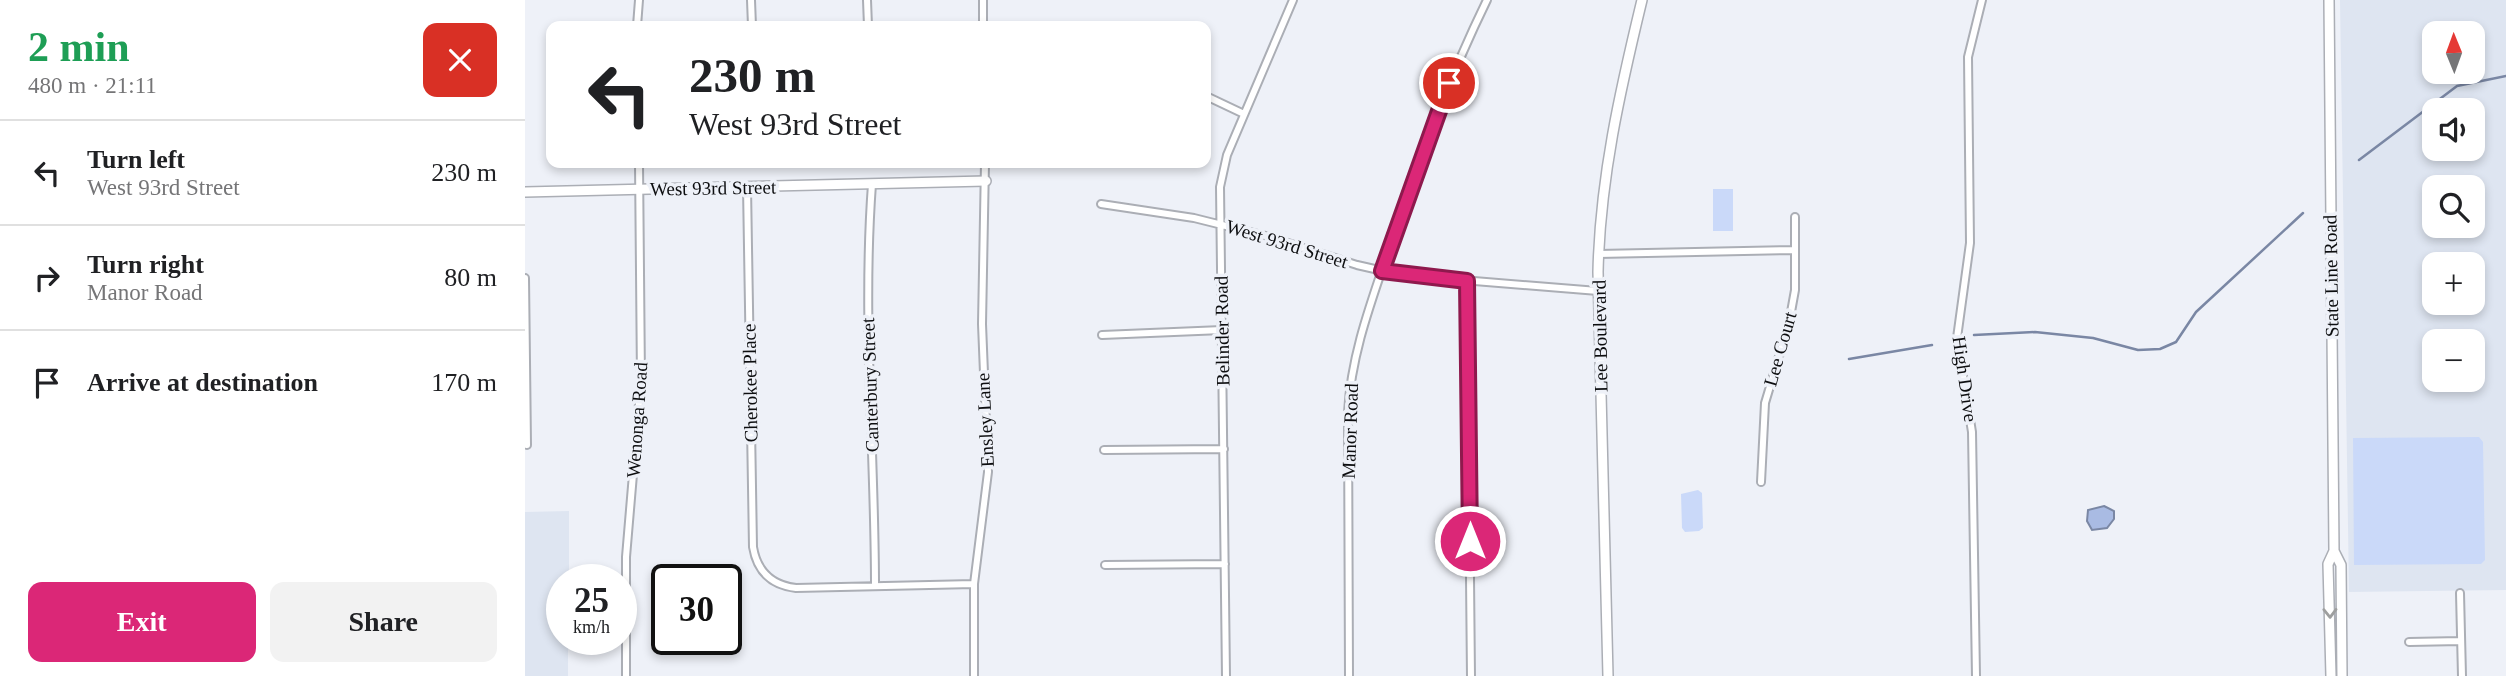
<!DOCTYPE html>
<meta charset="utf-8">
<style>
:root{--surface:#fff;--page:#f2f2f2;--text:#202124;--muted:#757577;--line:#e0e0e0;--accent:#db2777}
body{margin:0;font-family:"Times New Roman",serif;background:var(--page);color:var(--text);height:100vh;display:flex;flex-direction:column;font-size:26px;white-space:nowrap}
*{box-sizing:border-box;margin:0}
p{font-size:23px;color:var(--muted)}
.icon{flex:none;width:38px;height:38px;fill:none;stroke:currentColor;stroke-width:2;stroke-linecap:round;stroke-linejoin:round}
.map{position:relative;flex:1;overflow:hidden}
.details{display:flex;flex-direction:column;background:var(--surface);width:525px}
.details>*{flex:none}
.banner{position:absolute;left:21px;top:21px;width:665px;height:147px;border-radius:14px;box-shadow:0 4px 10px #0003;background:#fff;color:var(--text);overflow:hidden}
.needle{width:46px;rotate:359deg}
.tools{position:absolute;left:1897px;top:21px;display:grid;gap:14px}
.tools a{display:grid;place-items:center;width:63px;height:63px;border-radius:14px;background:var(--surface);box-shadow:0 4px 10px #0003;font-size:35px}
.speed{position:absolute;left:21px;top:564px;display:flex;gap:14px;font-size:35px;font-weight:700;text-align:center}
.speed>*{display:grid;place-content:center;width:91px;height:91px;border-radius:50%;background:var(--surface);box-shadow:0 4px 10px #0003;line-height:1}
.speed small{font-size:18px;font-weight:400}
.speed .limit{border:4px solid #111;border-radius:10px;background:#fff;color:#111}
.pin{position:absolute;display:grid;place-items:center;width:60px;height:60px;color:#fff;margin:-30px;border:4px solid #fff;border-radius:50%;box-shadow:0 2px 7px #0007}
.me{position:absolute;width:77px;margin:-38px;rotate:0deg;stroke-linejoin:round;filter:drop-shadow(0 0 5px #0008)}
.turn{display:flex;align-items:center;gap:24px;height:147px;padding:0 28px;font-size:32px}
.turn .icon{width:91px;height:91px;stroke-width:2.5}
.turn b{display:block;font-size:49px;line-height:60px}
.round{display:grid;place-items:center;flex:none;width:74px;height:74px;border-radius:14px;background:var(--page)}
.head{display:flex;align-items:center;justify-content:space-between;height:119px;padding:0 28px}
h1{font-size:42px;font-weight:700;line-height:52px;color:#1e9e55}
.cta{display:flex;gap:14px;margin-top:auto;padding:14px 28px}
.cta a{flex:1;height:80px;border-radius:14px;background:var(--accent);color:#fff;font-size:28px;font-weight:700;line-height:80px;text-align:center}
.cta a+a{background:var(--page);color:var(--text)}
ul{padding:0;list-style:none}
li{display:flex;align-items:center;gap:21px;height:105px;padding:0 28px;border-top:2px solid var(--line)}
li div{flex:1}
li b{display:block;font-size:26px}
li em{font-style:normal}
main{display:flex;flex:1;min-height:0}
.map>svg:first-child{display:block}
.built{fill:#dee5f1;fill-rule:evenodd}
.green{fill:#cad9f9}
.water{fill:#a9bbe3;stroke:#7a87a4;stroke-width:2}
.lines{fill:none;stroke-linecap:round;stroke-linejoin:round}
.stream{stroke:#7a87a4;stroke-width:2.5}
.street-casing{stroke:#abaeb5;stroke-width:10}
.secondary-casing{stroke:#abaeb5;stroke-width:12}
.street{stroke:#fff;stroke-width:6}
.secondary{stroke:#fff;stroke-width:9}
.oneway{stroke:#9e9f9f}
.route-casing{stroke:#8e194d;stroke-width:18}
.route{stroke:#db2777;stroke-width:12}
.labels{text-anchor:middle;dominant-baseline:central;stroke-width:7;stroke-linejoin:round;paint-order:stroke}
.street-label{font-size:19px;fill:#0d0e10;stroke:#eef1f8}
</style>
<main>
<section class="details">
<div class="head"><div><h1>2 min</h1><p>480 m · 21:11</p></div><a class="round" style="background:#d93025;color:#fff"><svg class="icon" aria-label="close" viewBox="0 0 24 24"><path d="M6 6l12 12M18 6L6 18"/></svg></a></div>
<ul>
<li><svg class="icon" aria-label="left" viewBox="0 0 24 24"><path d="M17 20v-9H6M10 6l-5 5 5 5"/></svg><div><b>Turn left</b><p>West 93rd Street</p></div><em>230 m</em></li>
<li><svg class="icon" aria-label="right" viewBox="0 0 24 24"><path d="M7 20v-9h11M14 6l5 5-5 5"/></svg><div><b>Turn right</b><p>Manor Road</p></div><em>80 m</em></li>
<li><svg class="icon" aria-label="arrive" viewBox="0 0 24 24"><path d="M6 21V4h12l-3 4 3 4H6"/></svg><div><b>Arrive at destination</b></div><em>170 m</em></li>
</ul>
<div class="cta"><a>Exit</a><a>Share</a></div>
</section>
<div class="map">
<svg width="1981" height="676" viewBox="0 0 1981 676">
<rect width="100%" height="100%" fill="#eef1f8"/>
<path class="built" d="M 1815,0 L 1981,0 L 1981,590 L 1824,592 ZM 1909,33 L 1948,33 L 1948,72 L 1909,72 ZM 1909,110 L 1948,110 L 1948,149 L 1909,149 ZM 1909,187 L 1948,187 L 1948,226 L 1909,226 ZM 1909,264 L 1948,264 L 1948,303 L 1909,303 ZM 1909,341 L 1948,341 L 1948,380 L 1909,380 Z
M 44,511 L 44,579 L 37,579 L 37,639 L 43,639 L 43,676 L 0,676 L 0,512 Z"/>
<path class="green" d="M 1188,189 L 1208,189 L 1208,231 L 1188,231 Z
M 1954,437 L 1958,442 L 1960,560 L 1956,564 L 1829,565 L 1828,438 Z
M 1173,490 L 1177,493 L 1178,528 L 1174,531 L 1160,532 L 1157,528 L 1156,494 Z"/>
<path class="water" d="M 1579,506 L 1589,511 L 1589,519 L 1582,528 L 1567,530 L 1562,521 L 1563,510 Z"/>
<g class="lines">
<path class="stream" d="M 1834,160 L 1932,86 L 1981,76
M 1449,335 L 1510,332 L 1568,338 L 1613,350 L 1635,349 L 1651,342 L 1671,312 L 1778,213
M 1324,359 L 1407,345"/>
<defs>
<path id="street" d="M 226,0 L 227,26
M 342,0 L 343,26
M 458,0 L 458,26
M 112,26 L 114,0
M 681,96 L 719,114
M 347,184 C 337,319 350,452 350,586
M 222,187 L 228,547 C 232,571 246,585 271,588 L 449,584
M 576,204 L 669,218 L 741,236 L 832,265 L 876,275 L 1073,291
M 1073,254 L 1270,250
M 0,278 L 2,445
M 942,281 L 946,676
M 577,335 L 697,330
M 579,450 L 699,449
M 1236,482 L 1240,403 L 1264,323 L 1270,290 L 1270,217
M 580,565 L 700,564
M 1935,593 L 1937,676
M 1884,642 L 1936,641
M 101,676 L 101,557 L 116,380 L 114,163
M 449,676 L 449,584 L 463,472 L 457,324 L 460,163
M 701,676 L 695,187 L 702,155 L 768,0
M 824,676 L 823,412 C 826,356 845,305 863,252 C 891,166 922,82 962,0
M 1451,676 L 1447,432 L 1432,338 L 1445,243 L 1443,57 L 1457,0"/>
<path id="secondary" d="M 1804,0 L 1809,551 L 1816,565 L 1817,676
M 0,192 L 461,181
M 1083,676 L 1073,272 C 1075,179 1095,91 1117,0
M 1806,676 L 1803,564 L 1809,551"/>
</defs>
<use href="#street" class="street-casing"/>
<use href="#secondary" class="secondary-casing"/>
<use href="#street" class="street"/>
<use href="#secondary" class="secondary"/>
</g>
<defs><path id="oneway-chevron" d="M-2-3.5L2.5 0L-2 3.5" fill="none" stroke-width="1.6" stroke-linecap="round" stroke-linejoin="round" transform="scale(1.75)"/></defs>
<use class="oneway" href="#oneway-chevron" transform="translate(1805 613) rotate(89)"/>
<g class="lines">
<defs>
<path id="route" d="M 924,83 L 857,271 L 942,281 L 945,541"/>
</defs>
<use href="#route" class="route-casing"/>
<use href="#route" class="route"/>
</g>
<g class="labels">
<g class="street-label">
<text transform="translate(188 188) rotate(-1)">West 93rd Street</text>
<text transform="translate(762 244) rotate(17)">West 93rd Street</text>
<text transform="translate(1806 276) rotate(-91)">State Line Road</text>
<text transform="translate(697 331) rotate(-91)">Belinder Road</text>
<text transform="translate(1075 336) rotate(-91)">Lee Boulevard</text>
<text transform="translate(1255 349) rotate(-74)">Lee Court</text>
<text transform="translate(1440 379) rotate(82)">High Drive</text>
<text transform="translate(225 383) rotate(-91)">Cherokee Place</text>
<text transform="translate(345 385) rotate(-92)">Canterbury Street</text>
<text transform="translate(112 420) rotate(-86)">Wenonga Road</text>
<text transform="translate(460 420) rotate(-93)">Ensley Lane</text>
<text transform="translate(825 431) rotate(-88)">Manor Road</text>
</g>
</g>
</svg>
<div class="tools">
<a><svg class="needle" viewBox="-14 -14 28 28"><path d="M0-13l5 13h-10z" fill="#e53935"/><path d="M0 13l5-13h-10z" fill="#757577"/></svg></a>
<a><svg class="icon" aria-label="sound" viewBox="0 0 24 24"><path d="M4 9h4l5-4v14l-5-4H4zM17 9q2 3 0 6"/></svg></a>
<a><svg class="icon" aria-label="search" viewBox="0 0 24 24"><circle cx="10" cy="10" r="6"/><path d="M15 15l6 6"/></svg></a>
<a>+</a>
<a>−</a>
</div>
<div class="speed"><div>25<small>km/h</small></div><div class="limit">30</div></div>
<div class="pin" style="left:924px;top:83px;background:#d93025"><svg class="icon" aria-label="arrive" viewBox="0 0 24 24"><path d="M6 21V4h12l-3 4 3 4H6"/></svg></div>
<svg class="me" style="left:945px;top:541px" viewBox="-20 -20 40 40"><circle r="17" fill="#db2777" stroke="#fff" stroke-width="3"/><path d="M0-11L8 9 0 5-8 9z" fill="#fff"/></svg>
<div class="banner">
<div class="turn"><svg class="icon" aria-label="left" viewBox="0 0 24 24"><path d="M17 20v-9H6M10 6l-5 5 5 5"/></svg><div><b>230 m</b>West 93rd Street</div></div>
</div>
</div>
</main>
